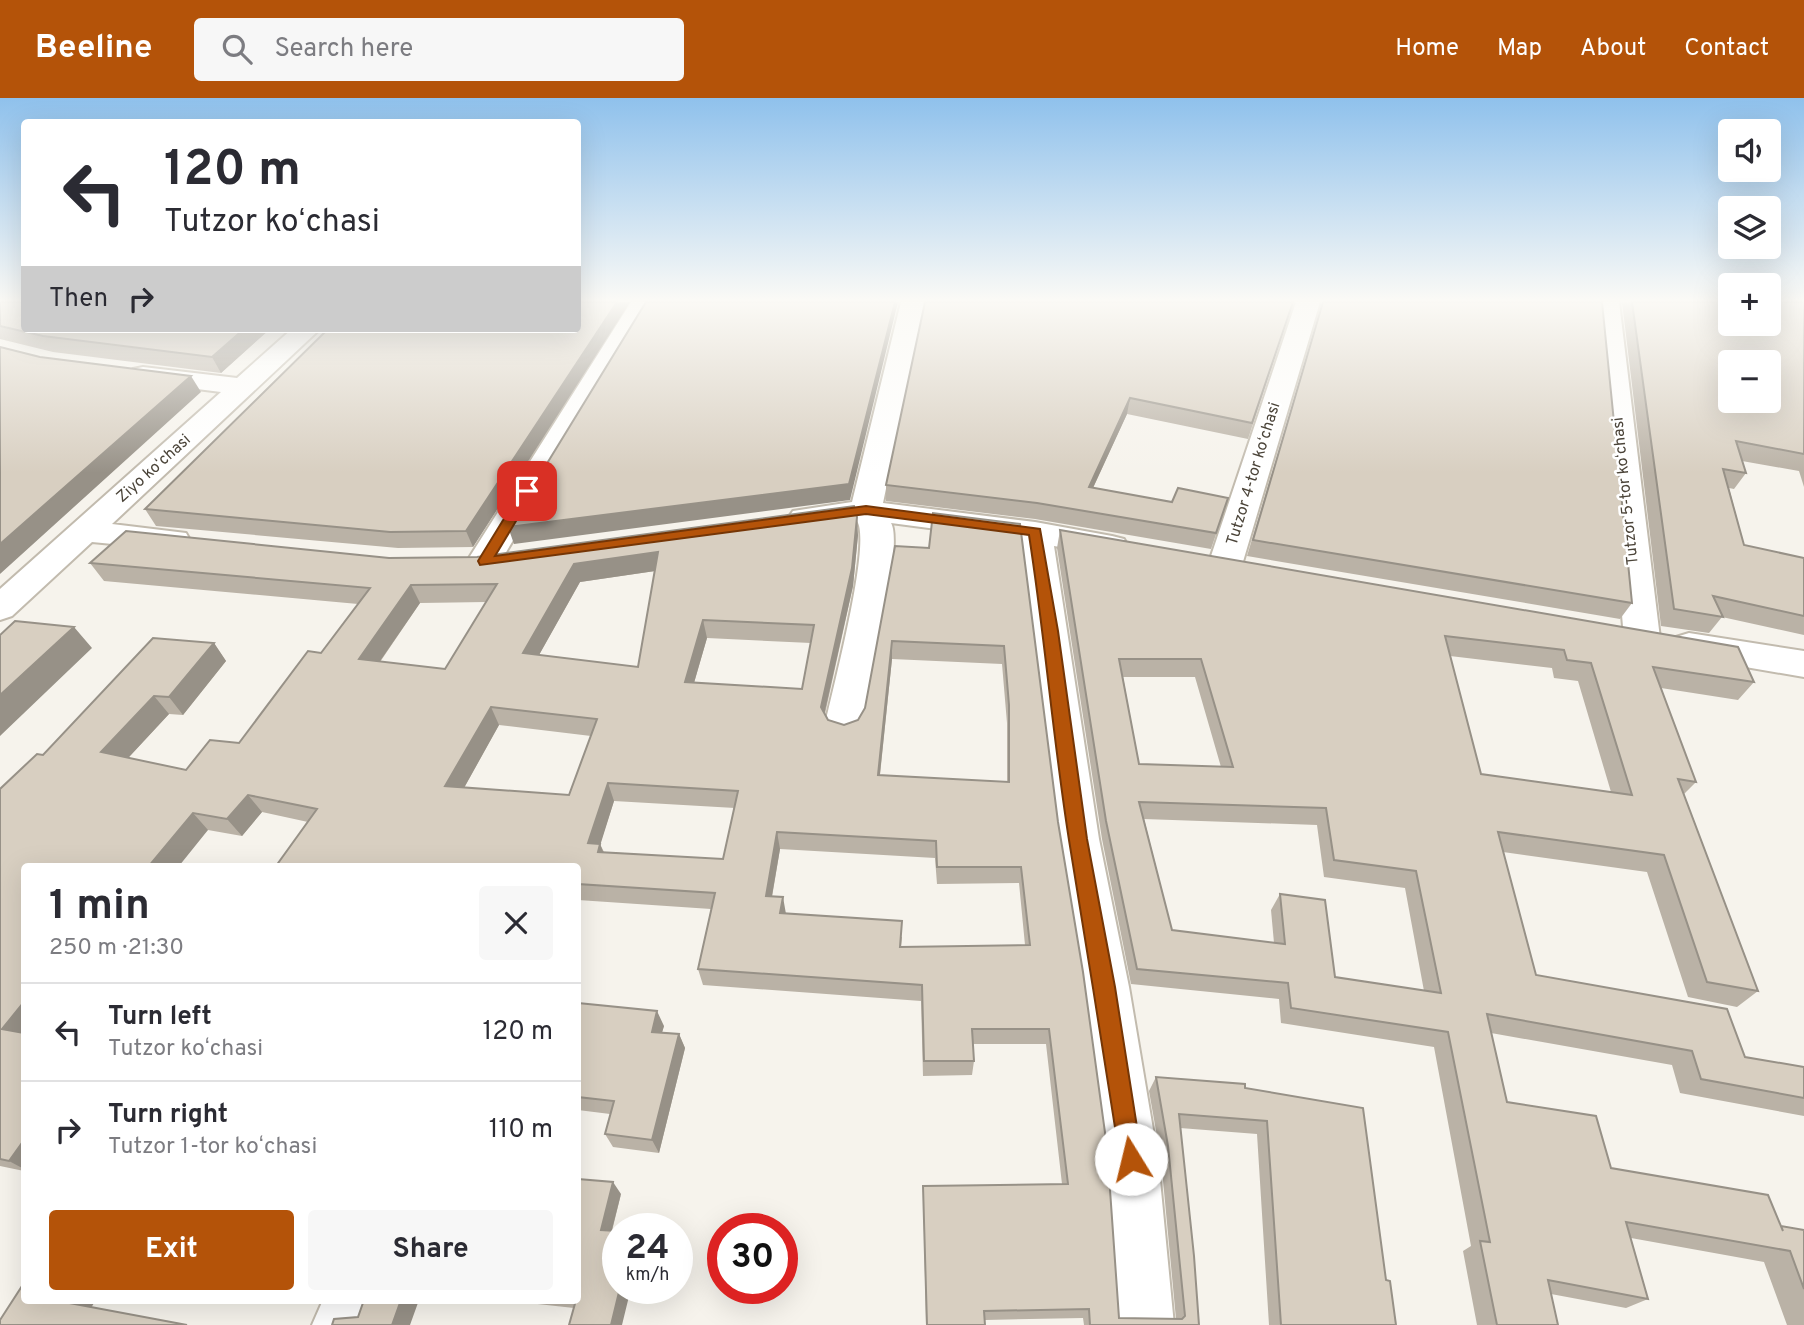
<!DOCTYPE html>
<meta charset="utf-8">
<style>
:root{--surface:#fff;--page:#f7f7f7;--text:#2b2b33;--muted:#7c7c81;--line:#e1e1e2;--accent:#b45309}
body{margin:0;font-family:Overpass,sans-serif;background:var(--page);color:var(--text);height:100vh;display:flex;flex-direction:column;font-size:26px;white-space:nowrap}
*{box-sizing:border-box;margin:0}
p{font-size:23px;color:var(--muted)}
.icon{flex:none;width:38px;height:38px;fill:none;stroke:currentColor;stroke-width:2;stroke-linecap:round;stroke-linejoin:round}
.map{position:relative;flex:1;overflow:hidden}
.sheet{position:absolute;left:21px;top:765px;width:560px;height:441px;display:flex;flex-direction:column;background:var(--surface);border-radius:7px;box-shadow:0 7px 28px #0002}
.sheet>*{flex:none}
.hud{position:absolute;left:21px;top:21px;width:560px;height:214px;border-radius:7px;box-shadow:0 7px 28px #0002;background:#fff;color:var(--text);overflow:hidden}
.tools{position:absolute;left:1718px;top:21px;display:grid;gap:14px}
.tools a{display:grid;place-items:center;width:63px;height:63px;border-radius:7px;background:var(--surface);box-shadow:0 7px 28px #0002;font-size:35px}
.speed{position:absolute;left:602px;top:1115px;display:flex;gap:14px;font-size:35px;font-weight:700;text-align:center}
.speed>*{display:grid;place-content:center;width:91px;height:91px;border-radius:50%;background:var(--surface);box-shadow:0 7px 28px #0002;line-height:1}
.speed small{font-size:18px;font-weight:400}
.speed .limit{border:10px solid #d22;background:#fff;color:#111}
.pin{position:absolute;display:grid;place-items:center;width:60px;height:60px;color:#fff;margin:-30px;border-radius:14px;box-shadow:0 4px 10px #0006}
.me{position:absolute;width:77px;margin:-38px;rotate:351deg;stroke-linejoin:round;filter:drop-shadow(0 0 5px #0008)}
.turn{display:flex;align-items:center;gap:24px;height:147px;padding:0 28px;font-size:32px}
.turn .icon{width:91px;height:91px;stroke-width:2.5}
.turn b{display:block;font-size:49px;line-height:60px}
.then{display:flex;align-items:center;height:66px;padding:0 28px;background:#0003;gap:14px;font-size:26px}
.round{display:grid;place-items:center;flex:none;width:74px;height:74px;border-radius:7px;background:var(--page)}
.overview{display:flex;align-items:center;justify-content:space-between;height:119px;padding:0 28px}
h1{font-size:42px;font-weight:700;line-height:52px}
.cta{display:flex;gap:14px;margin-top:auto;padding:14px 28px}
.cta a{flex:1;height:80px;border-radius:7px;background:var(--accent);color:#fff;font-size:28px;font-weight:700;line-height:80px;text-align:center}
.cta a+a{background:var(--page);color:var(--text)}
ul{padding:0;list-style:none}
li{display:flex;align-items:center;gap:21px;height:98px;padding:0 28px;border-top:2px solid var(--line)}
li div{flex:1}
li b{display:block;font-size:26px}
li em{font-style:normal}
header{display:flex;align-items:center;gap:42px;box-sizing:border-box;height:98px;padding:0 35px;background:var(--accent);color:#fff}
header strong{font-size:33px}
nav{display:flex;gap:38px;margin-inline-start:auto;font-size:24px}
.search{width:490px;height:63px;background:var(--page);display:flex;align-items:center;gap:18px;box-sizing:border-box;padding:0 24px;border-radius:7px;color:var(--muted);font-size:26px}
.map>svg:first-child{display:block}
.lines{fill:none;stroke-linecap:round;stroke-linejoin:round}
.minor-casing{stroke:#c2bbae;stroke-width:4}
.minor{fill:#fff;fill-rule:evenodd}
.wall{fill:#bab2a6;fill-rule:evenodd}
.shaded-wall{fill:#979187}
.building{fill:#d8cfc1;stroke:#979187;stroke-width:2;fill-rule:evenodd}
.route{fill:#b45309;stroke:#753606;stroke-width:2}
.labels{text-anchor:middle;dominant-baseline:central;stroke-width:5;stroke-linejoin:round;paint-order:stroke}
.far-street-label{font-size:16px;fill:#4b4439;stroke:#fff}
</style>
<header>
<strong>Beeline</strong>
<div class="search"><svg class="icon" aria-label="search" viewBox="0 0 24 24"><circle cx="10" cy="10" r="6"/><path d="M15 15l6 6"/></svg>Search here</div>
<nav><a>Home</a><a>Map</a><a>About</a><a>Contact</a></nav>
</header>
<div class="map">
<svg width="1804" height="1227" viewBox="0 0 1804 1227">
<rect width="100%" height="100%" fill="#f6f3ec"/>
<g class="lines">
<defs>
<path id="minor" d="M 631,204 L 655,204 L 496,471 L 484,474 L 472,471 L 467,463 Z
M 901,204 L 925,204 L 883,405 L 1035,424 L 1112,438 L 1124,441 L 1128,448 L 1124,455 L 1112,458 L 1054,448 L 1099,741 L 1129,889 L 1158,1061 L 1174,1227 L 1114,1227 L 1104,1061 L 1081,889 L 1057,741 L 1020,442 L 891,425 C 904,445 869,595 863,627 L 858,637 L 844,642 L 830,637 L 825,627 C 832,593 872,445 857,423 L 804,430 L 793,427 L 788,420 L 793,413 L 852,404 Z
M 1296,204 L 1320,204 L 1242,467 L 1237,475 L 1225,478 L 1213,475 L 1208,467 Z
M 1595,204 L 1619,204 L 1660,540 L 1655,549 L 1642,552 L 1629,549 L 1624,540 Z
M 292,231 L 320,231 L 112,426 L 186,435 L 190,442 L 186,449 L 174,452 L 92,444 L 12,518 L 0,522 L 0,491 L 221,294 L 133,283 L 130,277 L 133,271 L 143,269 L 237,280 Z
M 1689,535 L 1804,553 L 1804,579 L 1676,557 L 1671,548 L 1676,539 Z
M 323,1202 L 382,1202 L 372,1227 L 312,1227 Z"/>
</defs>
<use href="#minor" class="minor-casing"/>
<use href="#minor" class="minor"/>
</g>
<path class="wall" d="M 0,204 L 270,231 L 221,275 L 53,254 L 0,241 Z
M 578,204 L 630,204 L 473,449 L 398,450 L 156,428 L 145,411 Z
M 1293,204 L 1248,341 L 1127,316 L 1093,390 L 1223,416 L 1211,451 L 1035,421 L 886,403 L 886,387 Z
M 1322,204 L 1602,204 L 1632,505 L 1620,521 L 1247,458 L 1323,205 Z
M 1622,204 L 1804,204 L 1804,389 L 1799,373 L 1742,363 L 1746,375 L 1734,391 L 1729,390 L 1744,447 L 1804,460 L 1804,537 L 1722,519 L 1709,535 L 1661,528 Z
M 1020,426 L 1119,1220 L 1176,1221 L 1161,1061 L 1149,993 L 1156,979 L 1245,990 L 1386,1182 L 1396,1227 L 1269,1227 L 1257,1036 L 1180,1030 L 1199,1227 L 1084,1227 L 1083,1220 L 985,1222 L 985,1227 L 926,1227 L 923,1088 L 1062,1086 L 1046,946 L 973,946 L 974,963 L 972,977 L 923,978 L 921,903 L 703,887 L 698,871 L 711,811 L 578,802 L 578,768 L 308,724 L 262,714 L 242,738 L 208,732 L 24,768 L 24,1073 L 0,1068 L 0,691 L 43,657 L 214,545 L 226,563 L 183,617 L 169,616 L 128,660 L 186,672 L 239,645 L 321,555 L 358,506 L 104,483 L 90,465 L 477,459 L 858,437 L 853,488 L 825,616 L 828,622 L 844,627 L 858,622 L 865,610 L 929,450 ZM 655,473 L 638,569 L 539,557 L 580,484 ZM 486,504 L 445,571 L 380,564 L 420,505 ZM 707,540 L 811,545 L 802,591 L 694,585 ZM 892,561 L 1002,566 L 1007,625 L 1007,684 L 880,677 ZM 499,627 L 591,638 L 569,697 L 464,690 ZM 614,703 L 735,710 L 723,761 L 604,754 L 600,746 ZM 780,751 L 935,760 L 937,786 L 1019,785 L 1025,847 L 901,849 L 902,839 L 785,816 L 772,799 Z
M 1060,432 L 1754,584 L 1738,602 L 1661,590 L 1696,684 L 1684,696 L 1758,893 L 1737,909 L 1688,899 L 1647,774 L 1503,754 L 1536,877 L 1745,959 L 1804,969 L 1804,1018 L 1680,995 L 1672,967 L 1491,935 L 1507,1004 L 1611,1070 L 1781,1129 L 1804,1132 L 1804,1227 L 1787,1227 L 1764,1164 L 1631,1140 L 1648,1201 L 1626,1210 L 1551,1196 L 1558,1227 L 1477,1227 L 1463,1153 L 1471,1148 L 1434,949 L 1281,925 L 1279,901 L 1131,886 L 1102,741 L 1057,450 ZM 1450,558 L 1552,570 L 1554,580 L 1578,583 L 1611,694 L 1481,676 ZM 1123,579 L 1195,579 L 1221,669 L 1139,666 ZM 1144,721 L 1317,727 L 1324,779 L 1405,790 L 1424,893 L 1335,879 L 1280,796 L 1271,812 L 1274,845 L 1172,832 Z
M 578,903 L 578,905 L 664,928 L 662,934 L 679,936 L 685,950 L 659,1055 L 613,1049 L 605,1036 L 610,1016 L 578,1012 Z
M 621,1096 L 612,1133 L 574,1210 L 500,1202 L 578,1202 Z"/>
<path class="shaded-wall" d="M 617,204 L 630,204 L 473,449 L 466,433 Z
M 895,204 L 898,204 L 850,402 L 514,446 L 508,429 Z
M 244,231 L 270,231 L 221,275 L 212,259 Z
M 191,278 L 201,294 L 0,476 L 0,446 Z
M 1130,300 L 1127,316 L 1086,405 L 1089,389 Z
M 857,419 L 858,437 L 853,488 L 822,626 L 821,609 Z
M 658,454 L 662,472 L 580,484 L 530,573 L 523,555 L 574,466 Z
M 411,487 L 420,505 L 369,579 L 359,561 Z
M 703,522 L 707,540 L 689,602 L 685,584 Z
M 74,529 L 92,550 L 0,638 L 0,597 Z
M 892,543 L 892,561 L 878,694 L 878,677 Z
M 214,545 L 226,563 L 183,617 L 169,599 Z
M 154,598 L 169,616 L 117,672 L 101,654 Z
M 491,609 L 499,627 L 455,706 L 445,688 Z
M 608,685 L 614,703 L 599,751 L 600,746 L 607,763 L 588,745 Z
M 248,697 L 262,714 L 242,738 L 227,721 Z
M 193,715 L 208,732 L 179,768 L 149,768 Z
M 777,734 L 780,751 L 769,815 L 766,798 Z
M 783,799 L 786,816 L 780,815 Z
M 24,904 L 24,945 L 2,931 Z
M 657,913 L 664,928 L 658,948 L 652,934 Z
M 679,936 L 685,950 L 659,1055 L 652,1042 Z
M 24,1042 L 24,1071 L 9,1063 Z
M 613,1084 L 621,1096 L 609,1143 L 601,1132 Z
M 620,1190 L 631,1190 L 622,1227 L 611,1227 Z
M 65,1202 L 96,1202 L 89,1213 L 64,1204 Z
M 401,1202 L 419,1202 L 410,1227 L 392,1227 Z"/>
<path class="building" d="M 0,204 L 24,204 L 24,231 L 244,231 L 212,259 L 43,238 L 0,228 Z
M 578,204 L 617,204 L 466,433 L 390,434 L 145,411 L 328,231 L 578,231 Z
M 646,204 L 895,204 L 849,386 L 508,429 Z
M 925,204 L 1293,204 L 1252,325 L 1130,300 L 1089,389 L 1172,404 L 1178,390 L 1228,400 L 1216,435 L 1037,405 L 886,387 Z
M 1323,204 L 1602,204 L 1632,505 L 1253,442 Z
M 1632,204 L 1731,204 L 1731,226 L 1769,226 L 1769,204 L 1804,204 L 1804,356 L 1736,343 L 1746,375 L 1723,371 L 1744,447 L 1804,460 L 1804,518 L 1713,498 L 1723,519 L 1674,511 ZM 1731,264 L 1769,264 L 1769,303 L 1731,303 Z
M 0,249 L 40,259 L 191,278 L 0,446 Z
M 854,408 L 857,419 L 852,470 L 821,609 L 828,622 L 844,627 L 858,622 L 865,610 L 895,448 L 929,450 L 933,415 L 1020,426 L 1058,724 L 1083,874 L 1107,1049 L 1119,1220 L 1182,1221 L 1185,1218 L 1168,1048 L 1156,979 L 1245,986 L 1245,990 L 1363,1010 L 1386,1182 L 1390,1183 L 1396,1227 L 1281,1227 L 1267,1023 L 1179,1016 L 1194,1158 L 1199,1227 L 1090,1227 L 1089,1211 L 984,1213 L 985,1227 L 927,1227 L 923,1088 L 1068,1086 L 1049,931 L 972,931 L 974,963 L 924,963 L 922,887 L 698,871 L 715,795 L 578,786 L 578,768 L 276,768 L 317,711 L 248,697 L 227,721 L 193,715 L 149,768 L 24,768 L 24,904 L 2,931 L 24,935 L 24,1042 L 9,1063 L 0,1061 L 0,691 L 37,656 L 43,657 L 153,540 L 214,545 L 169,599 L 154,598 L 101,654 L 186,672 L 210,642 L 239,645 L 308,553 L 321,555 L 370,490 L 90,465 L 126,433 L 389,460 L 477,459 ZM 658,454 L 638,569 L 523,555 L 574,466 ZM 497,486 L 445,571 L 359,561 L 411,487 ZM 703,522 L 814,527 L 802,591 L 685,584 ZM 892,543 L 1004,548 L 1009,607 L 1009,684 L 878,677 ZM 491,609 L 597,621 L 569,697 L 445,688 ZM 608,685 L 738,693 L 723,761 L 598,754 L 600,746 L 588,745 ZM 777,734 L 936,743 L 937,769 L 1021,769 L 1030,847 L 900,849 L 902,823 L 780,815 L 783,799 L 766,798 Z
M 1060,432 L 1738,549 L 1754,584 L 1653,569 L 1696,684 L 1678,681 L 1758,893 L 1707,884 L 1664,757 L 1498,734 L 1536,877 L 1727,911 L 1745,959 L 1804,969 L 1804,1000 L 1701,981 L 1692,953 L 1487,916 L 1507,1004 L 1596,1018 L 1611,1070 L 1768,1097 L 1783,1133 L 1781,1128 L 1804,1132 L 1804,1191 L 1790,1153 L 1626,1124 L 1648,1201 L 1548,1182 L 1558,1227 L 1497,1227 L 1480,1143 L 1490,1144 L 1448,934 L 1291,910 L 1288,885 L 1137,871 L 1106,723 ZM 1445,538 L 1564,552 L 1567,562 L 1591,565 L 1632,697 L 1481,676 ZM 1119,561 L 1201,561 L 1233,669 L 1139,666 ZM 1139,704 L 1326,710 L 1334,762 L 1416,773 L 1441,895 L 1335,879 L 1325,802 L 1280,796 L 1285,846 L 1172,832 Z
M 15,523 L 74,529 L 0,597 L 0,537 Z
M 578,905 L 657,913 L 652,934 L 679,936 L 652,1042 L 605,1036 L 614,1003 L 578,999 Z
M 578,1081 L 613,1084 L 601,1132 L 618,1133 L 618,1190 L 620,1190 L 611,1227 L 569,1227 L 576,1202 L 575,1202 L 578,1202 Z
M 24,1185 L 24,1202 L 65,1202 L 64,1204 L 187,1227 L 0,1227 L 0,1222 Z
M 364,1202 L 401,1202 L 392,1227 L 332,1227 L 334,1221 L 358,1219 Z"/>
<linearGradient id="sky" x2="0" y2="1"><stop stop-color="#8fc1ec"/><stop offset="0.54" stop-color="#fbfaf6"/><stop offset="1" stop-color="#fbfaf6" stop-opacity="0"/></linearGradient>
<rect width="1804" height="375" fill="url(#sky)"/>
<path class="route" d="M 527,389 L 534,393 L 495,458 L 866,408 L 1040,431 L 1058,533 L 1087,741 L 1115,889 L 1142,1061 L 1139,1069 L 1131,1072 L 1123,1069 L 1120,1061 C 1104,955 1086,848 1069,742 C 1053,641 1045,539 1029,437 L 866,416 L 480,467 L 478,463 L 521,393 Z"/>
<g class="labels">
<g class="far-street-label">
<text transform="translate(154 371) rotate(-42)">Ziyo koʻchasi</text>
<text transform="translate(1254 376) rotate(-73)">Tutzor 4-tor koʻchasi</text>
<text transform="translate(1626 393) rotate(-96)">Tutzor 5-tor koʻchasi</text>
</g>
</g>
</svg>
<div class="tools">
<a><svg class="icon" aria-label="sound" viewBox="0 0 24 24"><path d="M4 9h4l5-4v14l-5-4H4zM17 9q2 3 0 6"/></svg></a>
<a><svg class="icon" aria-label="layers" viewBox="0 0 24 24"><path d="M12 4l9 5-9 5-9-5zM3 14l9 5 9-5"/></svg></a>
<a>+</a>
<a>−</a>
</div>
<div class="speed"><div>24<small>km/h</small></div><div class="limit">30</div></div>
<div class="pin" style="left:527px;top:393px;background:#d93025"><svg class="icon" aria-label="arrive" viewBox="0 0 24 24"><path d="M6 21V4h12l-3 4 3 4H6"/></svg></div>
<svg class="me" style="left:1131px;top:1061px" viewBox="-20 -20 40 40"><circle r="19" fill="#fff"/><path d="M0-13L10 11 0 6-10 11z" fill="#b45309"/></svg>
<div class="hud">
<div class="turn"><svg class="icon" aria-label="left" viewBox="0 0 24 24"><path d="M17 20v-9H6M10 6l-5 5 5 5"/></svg><div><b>120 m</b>Tutzor koʻchasi</div></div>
<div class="then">Then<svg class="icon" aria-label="right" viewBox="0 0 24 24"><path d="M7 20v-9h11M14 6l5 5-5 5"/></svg></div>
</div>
<section class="sheet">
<div class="overview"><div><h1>1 min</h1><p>250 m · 21:30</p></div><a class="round"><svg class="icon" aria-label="close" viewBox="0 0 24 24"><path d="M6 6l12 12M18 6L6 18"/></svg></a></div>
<ul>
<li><svg class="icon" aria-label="left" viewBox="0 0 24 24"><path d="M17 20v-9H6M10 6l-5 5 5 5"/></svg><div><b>Turn left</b><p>Tutzor koʻchasi</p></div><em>120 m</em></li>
<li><svg class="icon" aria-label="right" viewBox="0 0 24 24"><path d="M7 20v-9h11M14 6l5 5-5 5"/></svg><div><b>Turn right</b><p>Tutzor 1-tor koʻchasi</p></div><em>110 m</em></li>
</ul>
<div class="cta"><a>Exit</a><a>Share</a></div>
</section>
</div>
